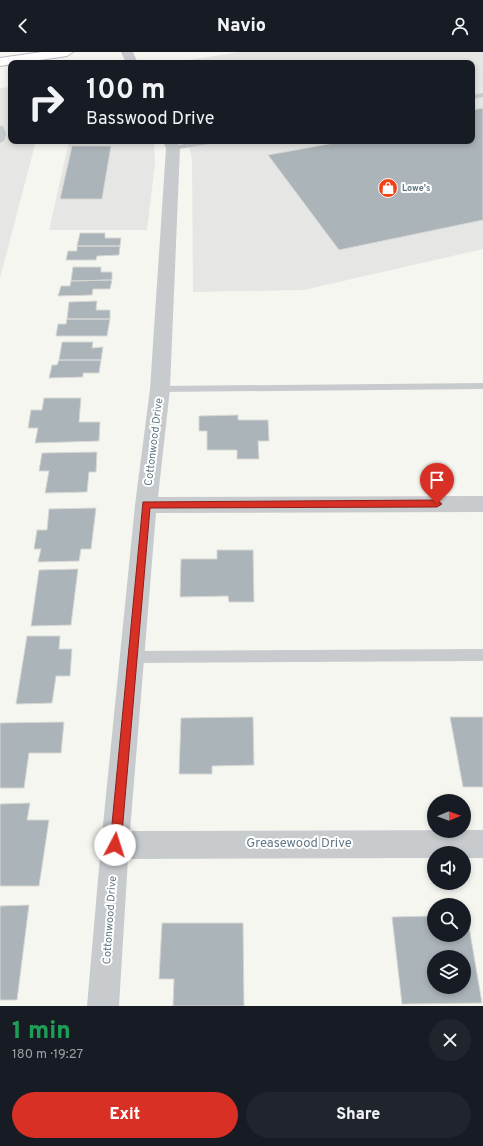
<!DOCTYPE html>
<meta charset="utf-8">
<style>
:root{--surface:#171b24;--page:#20242c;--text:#f1f3f6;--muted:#9ea1a6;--accent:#d93025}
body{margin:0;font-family:Overpass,sans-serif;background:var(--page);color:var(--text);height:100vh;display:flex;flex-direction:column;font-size:15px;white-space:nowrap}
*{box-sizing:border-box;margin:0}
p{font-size:13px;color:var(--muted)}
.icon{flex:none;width:22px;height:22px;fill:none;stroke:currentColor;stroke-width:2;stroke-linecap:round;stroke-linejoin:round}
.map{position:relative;height:954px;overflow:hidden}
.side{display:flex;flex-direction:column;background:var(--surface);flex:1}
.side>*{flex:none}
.banner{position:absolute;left:8px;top:8px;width:467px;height:84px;border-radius:8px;box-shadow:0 2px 6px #0003;background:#171b24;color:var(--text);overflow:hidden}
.needle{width:26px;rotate:89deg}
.fabs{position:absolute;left:427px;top:742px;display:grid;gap:8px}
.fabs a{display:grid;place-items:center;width:44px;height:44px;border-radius:50%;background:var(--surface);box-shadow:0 2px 6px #0003;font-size:20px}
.pin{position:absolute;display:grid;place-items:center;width:34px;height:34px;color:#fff;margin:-41px -17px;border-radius:50% 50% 50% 0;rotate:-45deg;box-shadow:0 0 4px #0007}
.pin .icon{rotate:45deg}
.me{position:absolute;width:44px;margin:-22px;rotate:5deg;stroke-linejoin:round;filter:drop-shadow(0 0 3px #0008)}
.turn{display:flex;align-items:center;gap:14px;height:84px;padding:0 12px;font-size:18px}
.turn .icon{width:52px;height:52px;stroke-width:2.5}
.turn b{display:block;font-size:28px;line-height:34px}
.round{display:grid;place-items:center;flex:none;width:42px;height:42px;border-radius:21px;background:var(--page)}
.overview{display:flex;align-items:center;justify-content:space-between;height:68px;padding:0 12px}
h1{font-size:24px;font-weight:800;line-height:30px;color:#1e9e55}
.cta{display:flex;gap:8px;margin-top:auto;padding:8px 12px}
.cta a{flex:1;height:46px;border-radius:24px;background:var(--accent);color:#fff;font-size:16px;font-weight:800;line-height:46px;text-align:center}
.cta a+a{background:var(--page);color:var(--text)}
header{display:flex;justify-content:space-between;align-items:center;height:52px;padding:0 12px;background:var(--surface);font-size:18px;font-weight:800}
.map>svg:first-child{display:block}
.built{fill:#e6e7e5}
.building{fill:#abb4b9;stroke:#d7d7d4;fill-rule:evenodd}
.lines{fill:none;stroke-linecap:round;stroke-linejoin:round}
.primary-casing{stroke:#b8bcc0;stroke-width:2}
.service{fill:#c8cbce;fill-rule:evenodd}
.minor{fill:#c8cbce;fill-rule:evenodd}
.primary{fill:#fff;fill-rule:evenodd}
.route{fill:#d93025;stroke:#8d1f18}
.labels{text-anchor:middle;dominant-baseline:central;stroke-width:4;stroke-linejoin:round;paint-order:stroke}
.far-poi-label{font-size:9px;font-weight:bold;fill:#627785;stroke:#fff;text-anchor:start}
.street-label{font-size:11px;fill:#627785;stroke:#fff}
.near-street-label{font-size:13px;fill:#627785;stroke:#fff}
</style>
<header><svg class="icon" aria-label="back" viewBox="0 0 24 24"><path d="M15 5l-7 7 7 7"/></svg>Navio<svg class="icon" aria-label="person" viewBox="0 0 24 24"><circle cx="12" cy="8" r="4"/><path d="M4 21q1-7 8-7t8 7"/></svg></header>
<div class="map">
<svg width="483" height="954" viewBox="0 0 483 954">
<rect width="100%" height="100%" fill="#f6f6f1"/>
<path class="built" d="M 239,0 L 483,0 L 483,197 L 304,238 L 193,240 L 192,108 L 188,89 L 472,89 L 472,11 L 170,11 Z
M 11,35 L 11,89 L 36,89 L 0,226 L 0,36 Z
M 69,89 L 154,89 L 155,112 L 147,178 L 49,178 Z"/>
<path class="building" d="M 483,56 L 483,168 L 339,198 L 268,103 L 345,89 L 472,89 L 472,58 Z
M 72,94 L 111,94 L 102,147 L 60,147 Z
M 80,181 L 105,181 L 105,186 L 121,186 L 120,194 L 77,194 Z
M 77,194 L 120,194 L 119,203 L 97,204 L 96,208 L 66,208 L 68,199 L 77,199 Z
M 73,215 L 101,215 L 101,220 L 112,220 L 112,228 L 71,229 Z
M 112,228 L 110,237 L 93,237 L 92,243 L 58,244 L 61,234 L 70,234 L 71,229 Z
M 97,249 L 96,258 L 110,258 L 110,267 L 67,267 L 69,250 Z
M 67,267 L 110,267 L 107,284 L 56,284 L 58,272 L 66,272 Z
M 62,290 L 93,290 L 92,296 L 103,295 L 101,308 L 59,308 Z
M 59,308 L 101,308 L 99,321 L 83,321 L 83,325 L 49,326 L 52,313 L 57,313 Z
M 44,346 L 81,346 L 79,370 L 100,370 L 99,389 L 35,391 L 38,376 L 28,376 L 31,358 L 42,358 Z
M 238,363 L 238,368 L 268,368 L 269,389 L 258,389 L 259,407 L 237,407 L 237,398 L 207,398 L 207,379 L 199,379 L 199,364 Z
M 97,400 L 96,420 L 89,420 L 87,440 L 45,441 L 49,419 L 39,419 L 42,401 Z
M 96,456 L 91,497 L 81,497 L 79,509 L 38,510 L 41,497 L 34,497 L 37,478 L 47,478 L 49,457 Z
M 217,498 L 253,498 L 254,550 L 229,550 L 228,544 L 180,545 L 181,507 L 217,507 Z
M 78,517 L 71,573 L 31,574 L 39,518 Z
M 27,584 L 60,584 L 59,597 L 72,597 L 70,624 L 56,624 L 52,651 L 16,652 Z
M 253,665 L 254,713 L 212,714 L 212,722 L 179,722 L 181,666 Z
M 450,665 L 483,665 L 483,735 L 463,735 Z
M 64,670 L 61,701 L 29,701 L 24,736 L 0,736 L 0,671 Z
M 30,751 L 27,768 L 49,768 L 39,834 L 0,834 L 0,752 Z
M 29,853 L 17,948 L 0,948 L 0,854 Z
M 464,863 L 467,863 L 482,951 L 402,952 L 392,865 L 434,864 L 434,883 L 464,883 ZM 434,905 L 464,905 L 464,935 L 434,935 Z
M 162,871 L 243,871 L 244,954 L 173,954 L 174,927 L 159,927 Z"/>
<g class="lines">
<defs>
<path id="primary" d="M 42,0 L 73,0 L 67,4 L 0,14 L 0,6 Z"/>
</defs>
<use href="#primary" class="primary-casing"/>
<path class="service" d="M 483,41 L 483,45 L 472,47 L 472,43 Z
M 0,74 L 3,74 L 6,82 L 4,89 L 0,91 Z
M 200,89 L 218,89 L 214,91 L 173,98 L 169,96 L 173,94 Z
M 483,331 L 483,337 L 160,340 L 155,337 L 160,334 Z
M 483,597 L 483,609 L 132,611 L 127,609 L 125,605 L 127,601 L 132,599 Z"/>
<path class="minor" d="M 121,0 L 133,0 L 138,11 L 126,11 Z
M 163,89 L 177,89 L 180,96 L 170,337 L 158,445 L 483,444 L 483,460 L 156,461 L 130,779 L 483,778 L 483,806 L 464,806 L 464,801 L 434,801 L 434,806 L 128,807 L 119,954 L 87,954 L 101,793 L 135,453 L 150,337 L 166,96 Z"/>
<use href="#primary" class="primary"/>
</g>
<path class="route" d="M 437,448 L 442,452 L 437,455 L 150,456 L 121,793 L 120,797 L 115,799 L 111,797 L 110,793 L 143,450 Z"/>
<defs>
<symbol id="shop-disc" viewBox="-11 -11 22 22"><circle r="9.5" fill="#f14116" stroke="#fff"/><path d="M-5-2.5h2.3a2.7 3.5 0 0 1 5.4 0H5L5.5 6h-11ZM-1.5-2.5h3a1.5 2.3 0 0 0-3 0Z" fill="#fff"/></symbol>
</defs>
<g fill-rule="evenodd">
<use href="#shop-disc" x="377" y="125" width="22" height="22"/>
</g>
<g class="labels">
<g class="far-poi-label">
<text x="402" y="136">Lowe's</text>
</g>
<g class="street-label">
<text transform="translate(154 390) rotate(-83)">Cottonwood Drive</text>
<text transform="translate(110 868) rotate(-86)">Cottonwood Drive</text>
</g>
<g class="near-street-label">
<text x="299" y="792">Greasewood Drive</text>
</g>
</g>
</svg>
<div class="fabs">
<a><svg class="needle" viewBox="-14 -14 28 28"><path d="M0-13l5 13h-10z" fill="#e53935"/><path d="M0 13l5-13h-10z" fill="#9ea1a6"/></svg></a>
<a><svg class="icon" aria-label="sound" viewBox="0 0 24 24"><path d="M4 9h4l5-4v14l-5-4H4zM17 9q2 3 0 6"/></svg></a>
<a><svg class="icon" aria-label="search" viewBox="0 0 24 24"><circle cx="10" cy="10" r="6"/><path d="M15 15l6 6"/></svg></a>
<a><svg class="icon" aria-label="layers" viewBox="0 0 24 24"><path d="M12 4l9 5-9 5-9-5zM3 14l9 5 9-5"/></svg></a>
</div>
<div class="pin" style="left:437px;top:452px;background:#d93025"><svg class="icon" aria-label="arrive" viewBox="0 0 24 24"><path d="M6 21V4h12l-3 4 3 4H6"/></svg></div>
<svg class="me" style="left:115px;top:793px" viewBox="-20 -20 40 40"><circle r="19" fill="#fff"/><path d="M0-13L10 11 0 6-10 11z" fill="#d93025"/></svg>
<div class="banner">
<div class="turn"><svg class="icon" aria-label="right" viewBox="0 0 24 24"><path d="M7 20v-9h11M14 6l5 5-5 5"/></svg><div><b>100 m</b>Basswood Drive</div></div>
</div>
</div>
<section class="side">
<div class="overview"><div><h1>1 min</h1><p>180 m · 19:27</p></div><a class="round"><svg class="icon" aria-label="close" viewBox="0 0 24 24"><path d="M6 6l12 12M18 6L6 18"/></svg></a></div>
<div class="cta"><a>Exit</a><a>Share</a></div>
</section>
